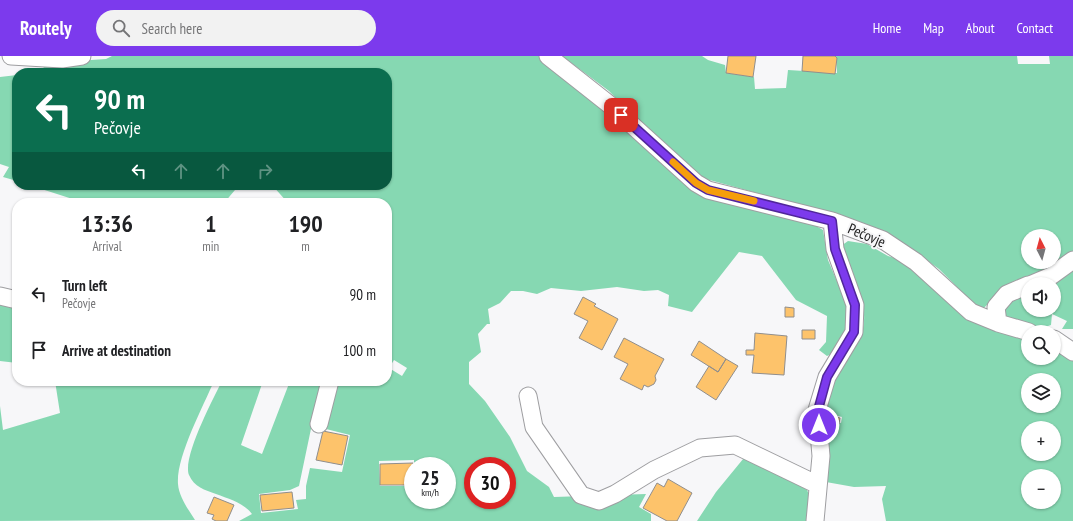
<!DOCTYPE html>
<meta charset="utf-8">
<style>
:root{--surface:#fff;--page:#f2f2f2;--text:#202124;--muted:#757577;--accent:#7c3aed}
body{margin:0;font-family:"PT Sans Narrow",sans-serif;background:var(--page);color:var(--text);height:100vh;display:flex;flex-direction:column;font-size:15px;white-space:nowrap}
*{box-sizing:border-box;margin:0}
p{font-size:13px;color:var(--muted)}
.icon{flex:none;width:22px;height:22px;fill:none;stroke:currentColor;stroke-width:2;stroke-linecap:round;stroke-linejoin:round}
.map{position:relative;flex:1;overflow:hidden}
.drawer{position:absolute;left:12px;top:142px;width:380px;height:188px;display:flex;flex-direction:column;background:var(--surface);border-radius:16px;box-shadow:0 1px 3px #0004}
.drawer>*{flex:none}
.banner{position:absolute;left:12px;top:12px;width:380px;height:122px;border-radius:16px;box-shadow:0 1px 3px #0004;background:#0b6e4f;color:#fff;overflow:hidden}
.needle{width:26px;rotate:354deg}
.buttons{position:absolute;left:1021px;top:173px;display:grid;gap:8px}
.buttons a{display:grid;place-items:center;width:40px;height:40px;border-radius:50%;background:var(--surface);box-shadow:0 1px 3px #0004;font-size:20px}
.speed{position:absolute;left:404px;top:401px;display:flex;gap:8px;font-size:20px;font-weight:700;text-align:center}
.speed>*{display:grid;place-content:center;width:52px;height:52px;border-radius:50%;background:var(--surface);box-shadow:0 1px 3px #0004;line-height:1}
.speed small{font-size:10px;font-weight:400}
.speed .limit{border:6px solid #d22;background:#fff;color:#111}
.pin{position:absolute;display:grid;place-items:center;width:34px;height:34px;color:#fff;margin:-17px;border-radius:8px;box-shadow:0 2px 6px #0006}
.me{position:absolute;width:44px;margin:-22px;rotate:0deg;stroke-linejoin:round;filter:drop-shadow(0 0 3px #0008)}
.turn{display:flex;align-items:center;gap:14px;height:84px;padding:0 16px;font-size:18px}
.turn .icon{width:52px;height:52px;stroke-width:2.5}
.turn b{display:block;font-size:28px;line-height:34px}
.lanes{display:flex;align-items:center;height:38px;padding:0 16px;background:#0003;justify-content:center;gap:20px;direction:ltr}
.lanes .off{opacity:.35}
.eta{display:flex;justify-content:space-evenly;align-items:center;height:68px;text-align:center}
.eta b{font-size:24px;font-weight:800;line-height:28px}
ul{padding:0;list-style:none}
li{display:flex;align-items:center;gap:12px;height:56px;padding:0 16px}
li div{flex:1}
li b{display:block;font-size:15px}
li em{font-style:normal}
header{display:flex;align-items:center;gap:24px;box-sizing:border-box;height:56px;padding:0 20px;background:var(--accent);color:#fff}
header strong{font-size:19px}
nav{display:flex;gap:22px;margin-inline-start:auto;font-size:14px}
.search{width:280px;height:36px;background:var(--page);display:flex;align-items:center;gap:10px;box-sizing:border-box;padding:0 14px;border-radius:22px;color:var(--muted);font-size:15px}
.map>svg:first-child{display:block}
.green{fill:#86d8b2;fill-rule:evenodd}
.building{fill:#fdc36b;stroke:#908e8d}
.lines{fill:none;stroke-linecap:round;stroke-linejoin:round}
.minor-casing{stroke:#9e9ea1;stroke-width:19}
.minor{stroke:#fff;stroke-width:17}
.route-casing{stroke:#51269a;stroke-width:10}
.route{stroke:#7c3aed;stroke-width:7}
.slow{stroke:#f59e0b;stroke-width:7}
.labels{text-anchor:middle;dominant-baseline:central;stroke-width:4;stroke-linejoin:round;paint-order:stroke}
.street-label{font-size:15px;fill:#212121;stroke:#f7f7f9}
</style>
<header>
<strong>Routely</strong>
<div class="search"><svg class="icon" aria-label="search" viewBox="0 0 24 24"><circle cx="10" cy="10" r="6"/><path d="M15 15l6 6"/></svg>Search here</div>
<nav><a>Home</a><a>Map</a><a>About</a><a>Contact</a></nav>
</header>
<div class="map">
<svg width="1073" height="465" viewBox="0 0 1073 465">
<rect width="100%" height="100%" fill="#f7f7f9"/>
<path class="green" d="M 112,0 L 539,0 L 571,23 L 677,116 L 811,167 L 823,174 L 828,204 L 852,261 L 839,295 L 827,300 L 819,294 L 826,286 L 827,260 L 796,244 L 762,200 L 739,196 L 692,256 L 668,250 L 669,239 L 658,234 L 644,235 L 617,231 L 581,235 L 551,232 L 537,238 L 523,235 L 511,235 L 500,247 L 488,253 L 490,268 L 487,268 L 478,278 L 481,296 L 469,306 L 469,328 L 485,345 L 510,381 L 527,415 L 549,431 L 554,441 L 646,438 L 639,451 L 651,458 L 651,465 L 239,465 L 252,458 C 244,447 229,443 216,438 C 205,434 194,431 189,419 C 182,402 213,343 222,325 L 263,325 L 241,389 L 262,398 L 290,325 L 326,325 L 312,368 L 299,430 L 290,434 L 259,438 L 261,457 L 298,453 L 296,444 L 306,443 L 306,430 L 310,412 L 342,416 L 350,379 L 326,373 L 326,365 L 336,325 L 387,325 L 387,147 L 288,147 L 272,129 L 387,129 L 387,17 L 30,17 L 41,15 L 47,7 L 106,3 ZM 394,304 L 407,312 L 402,320 L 389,312 ZM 414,404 L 414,410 L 447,410 L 447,444 L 413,444 L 413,430 L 380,430 L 379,405 ZM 473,410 L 507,410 L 507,444 L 473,444 Z
M 562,0 L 702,0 L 708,4 L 725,9 L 726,17 L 754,21 L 755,33 L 786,32 L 788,14 L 837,17 L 836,0 L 1017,0 L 1018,8 L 1050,8 L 1049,0 L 1073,0 L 1073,195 L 1059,209 L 999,236 L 983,253 L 971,245 L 939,213 L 911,193 L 825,156 L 706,123 L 686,113 L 609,35 ZM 1028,180 L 1054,180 L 1054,206 L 1028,206 Z
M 17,19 L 17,125 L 3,121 L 9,111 L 0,108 L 0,21 Z
M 29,129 L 265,129 L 235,134 L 224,147 L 85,147 Z
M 848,185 L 867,188 L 888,200 L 914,208 L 933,226 L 1028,281 L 1028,302 L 1054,302 L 1054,288 L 1073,302 L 1073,465 L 886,465 L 882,443 L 886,430 L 854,431 L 826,426 L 827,365 L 841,367 L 842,361 L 827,357 C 828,347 827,335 831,327 C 841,304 866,287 864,259 C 863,238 848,210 841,190 ZM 1028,324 L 1054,324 L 1054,350 L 1028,350 ZM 1028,372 L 1054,372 L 1054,398 L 1028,398 ZM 1028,420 L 1054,420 L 1054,446 L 1028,446 Z
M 1073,209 L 1073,273 L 1062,273 L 1067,265 L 1052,258 L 1051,269 L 1042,272 L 1004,261 L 1002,252 L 1007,246 L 1028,236 L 1028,254 L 1054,254 L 1054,228 L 1046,228 Z
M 0,244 L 17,248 L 17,307 L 0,305 Z
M 55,325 L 214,325 C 203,351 176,401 178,428 C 179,441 188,453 195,464 L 0,465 L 0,350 L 3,374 L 60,357 Z
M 748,397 L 807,434 L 811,443 L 809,465 L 697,465 L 716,436 Z"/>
<path class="building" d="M 728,0 L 756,0 L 753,21 L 726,17 Z
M 803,0 L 835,0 L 837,2 L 835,18 L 802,15 Z
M 583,241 L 596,248 L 594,250 L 618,263 L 602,294 L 579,282 L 588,265 L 574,258 Z
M 785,251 L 794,252 L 794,261 L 785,261 Z
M 802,274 L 815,274 L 815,283 L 802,283 Z
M 755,277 L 787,280 L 784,319 L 752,317 L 754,299 L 746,299 L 746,294 L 754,294 Z
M 624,282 L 664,303 L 655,320 L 656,324 L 654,328 L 648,331 L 644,329 L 642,334 L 620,323 L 628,308 L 614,301 Z
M 699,285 L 726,303 L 718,316 L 691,299 Z
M 726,303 L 738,310 L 716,344 L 696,331 L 709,310 L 718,316 Z
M 828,359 L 840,362 L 839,368 L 826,366 Z
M 323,375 L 348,380 L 342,409 L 316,404 Z
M 413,407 L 413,429 L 380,429 L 380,408 Z
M 668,423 L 692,437 L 677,465 L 667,465 L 643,452 L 657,427 L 664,431 Z
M 292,436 L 294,452 L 262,455 L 260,439 Z
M 214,441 L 234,449 L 227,465 L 216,465 L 212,463 L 214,459 L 207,457 Z"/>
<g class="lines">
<defs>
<path id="minor" d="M 11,0 L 62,3 L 82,0
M 548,0 L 610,49 L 696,127 L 708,134 L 832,165 L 883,184 L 916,206 L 971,256 L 998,267 L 1029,276
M 1032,228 L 1051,220 L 1073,204
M 0,240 L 17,244
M 998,267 L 996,251 L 1007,238 L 1028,229
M 1054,283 L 1073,296
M 528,340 L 534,371 L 581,439 L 599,445 L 615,438 L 654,414 L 700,392 L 735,389 L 818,429
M 319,368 L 330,325
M 815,465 L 821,400 L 817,354 L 827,321 L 854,276 L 855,249 L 835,193 L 832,165"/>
</defs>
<use href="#minor" class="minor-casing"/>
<use href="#minor" class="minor"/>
</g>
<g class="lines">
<defs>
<path id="route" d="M 621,59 L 696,127 L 708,134 L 832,165 L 835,193 L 855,249 L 854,276 L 827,321 L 818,354 L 819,369"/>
</defs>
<use href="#route" class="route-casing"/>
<use href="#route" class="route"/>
<path class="slow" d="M 673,106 L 696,127 L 708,134 L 754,145"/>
</g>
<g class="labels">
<g class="street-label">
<text transform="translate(867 179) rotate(23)">Pečovje</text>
</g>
</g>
</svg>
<div class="buttons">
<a><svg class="needle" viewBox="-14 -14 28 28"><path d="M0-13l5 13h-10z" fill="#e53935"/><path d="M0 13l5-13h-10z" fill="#757577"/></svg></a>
<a><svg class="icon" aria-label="sound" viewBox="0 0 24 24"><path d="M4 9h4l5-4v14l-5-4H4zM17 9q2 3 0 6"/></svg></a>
<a><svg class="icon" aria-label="search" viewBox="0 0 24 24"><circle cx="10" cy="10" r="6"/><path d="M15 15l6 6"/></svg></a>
<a><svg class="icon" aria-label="layers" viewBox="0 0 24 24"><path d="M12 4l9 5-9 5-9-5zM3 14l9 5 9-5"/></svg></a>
<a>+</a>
<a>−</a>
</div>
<div class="speed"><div>25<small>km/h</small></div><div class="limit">30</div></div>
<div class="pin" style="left:621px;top:59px;background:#d93025"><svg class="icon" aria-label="arrive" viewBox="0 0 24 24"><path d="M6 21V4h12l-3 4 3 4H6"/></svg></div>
<svg class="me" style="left:819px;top:369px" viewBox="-20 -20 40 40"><circle r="17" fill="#7c3aed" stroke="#fff" stroke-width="3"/><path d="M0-11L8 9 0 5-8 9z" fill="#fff"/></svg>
<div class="banner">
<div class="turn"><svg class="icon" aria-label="left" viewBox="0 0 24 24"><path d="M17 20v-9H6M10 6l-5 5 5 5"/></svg><div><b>90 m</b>Pečovje</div></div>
<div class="lanes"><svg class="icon" aria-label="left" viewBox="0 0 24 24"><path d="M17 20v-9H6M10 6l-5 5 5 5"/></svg><svg class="icon off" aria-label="ahead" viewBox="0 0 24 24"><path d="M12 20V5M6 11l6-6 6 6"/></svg><svg class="icon off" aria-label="ahead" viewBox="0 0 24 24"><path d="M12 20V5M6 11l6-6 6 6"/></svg><svg class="icon off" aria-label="right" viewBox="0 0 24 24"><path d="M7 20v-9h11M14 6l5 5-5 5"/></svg></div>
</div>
<section class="drawer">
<div class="eta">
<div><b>13:36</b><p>Arrival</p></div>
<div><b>1</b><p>min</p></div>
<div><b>190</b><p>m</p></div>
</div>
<ul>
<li><svg class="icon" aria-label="left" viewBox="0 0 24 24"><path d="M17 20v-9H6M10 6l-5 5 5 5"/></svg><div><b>Turn left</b><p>Pečovje</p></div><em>90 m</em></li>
<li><svg class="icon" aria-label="arrive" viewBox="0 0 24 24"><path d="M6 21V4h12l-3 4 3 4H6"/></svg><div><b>Arrive at destination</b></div><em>100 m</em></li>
</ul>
</section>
</div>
